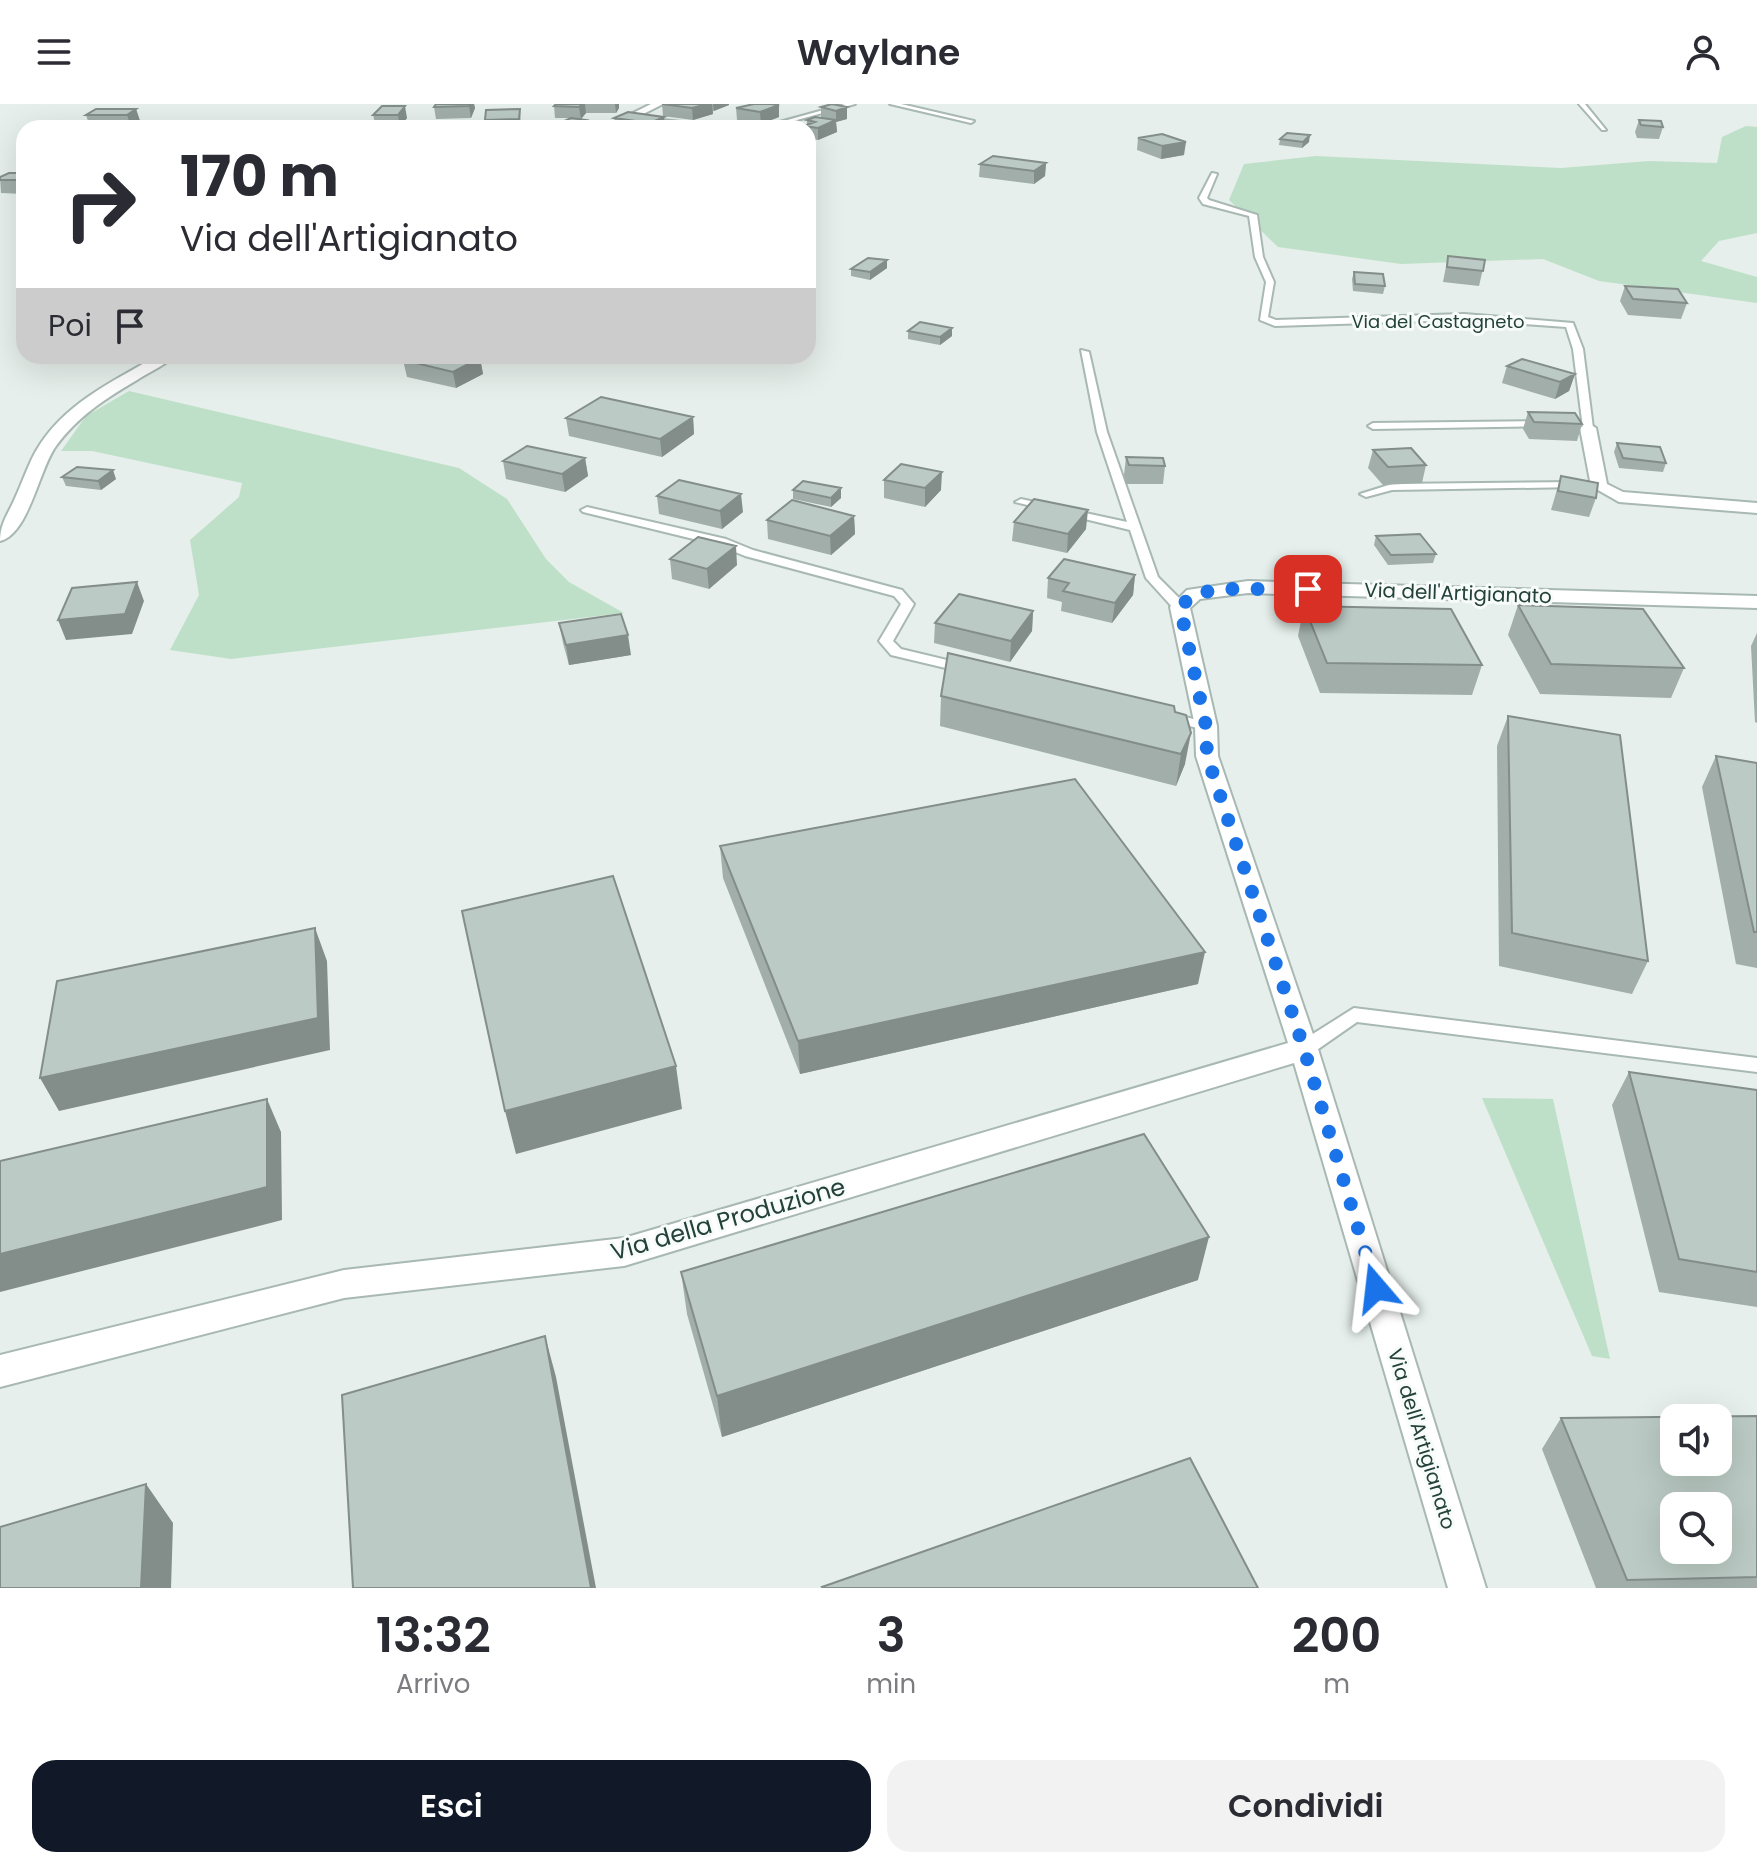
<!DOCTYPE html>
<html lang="it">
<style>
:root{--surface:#fff;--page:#f2f2f3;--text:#2b2b33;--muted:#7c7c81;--accent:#111827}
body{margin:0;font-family:Poppins,sans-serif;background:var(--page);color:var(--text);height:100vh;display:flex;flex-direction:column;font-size:30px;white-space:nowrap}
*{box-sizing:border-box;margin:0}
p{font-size:26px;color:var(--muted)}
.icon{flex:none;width:44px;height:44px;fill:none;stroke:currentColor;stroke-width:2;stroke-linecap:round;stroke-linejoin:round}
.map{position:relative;height:1484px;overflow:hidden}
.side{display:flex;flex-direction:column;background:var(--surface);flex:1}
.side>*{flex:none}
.top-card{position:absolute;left:16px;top:16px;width:800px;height:244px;border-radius:24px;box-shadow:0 8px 32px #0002;background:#fff;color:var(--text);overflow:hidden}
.fabs{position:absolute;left:1660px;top:1300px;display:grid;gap:16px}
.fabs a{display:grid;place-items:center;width:72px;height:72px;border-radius:16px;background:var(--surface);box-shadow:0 8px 32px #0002;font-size:40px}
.pin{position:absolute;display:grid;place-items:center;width:68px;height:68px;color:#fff;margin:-34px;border-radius:16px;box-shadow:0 4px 12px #0006}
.me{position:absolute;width:88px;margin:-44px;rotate:343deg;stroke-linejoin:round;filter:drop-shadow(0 0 6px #0008)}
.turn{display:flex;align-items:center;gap:28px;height:168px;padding:0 32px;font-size:36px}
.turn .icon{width:104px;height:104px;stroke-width:2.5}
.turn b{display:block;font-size:56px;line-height:68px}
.then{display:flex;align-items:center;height:76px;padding:0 32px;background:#0003;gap:16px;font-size:30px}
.eta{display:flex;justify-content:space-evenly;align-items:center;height:136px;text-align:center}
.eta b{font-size:48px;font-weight:600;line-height:56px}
.primary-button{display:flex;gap:16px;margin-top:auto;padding:16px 32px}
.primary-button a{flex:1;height:92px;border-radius:24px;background:var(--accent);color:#fff;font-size:32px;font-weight:600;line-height:92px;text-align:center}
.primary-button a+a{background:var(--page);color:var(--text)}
header{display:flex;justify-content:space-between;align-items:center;height:104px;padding:0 32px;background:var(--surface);font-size:36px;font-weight:600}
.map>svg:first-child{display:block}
.green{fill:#bfe0c8}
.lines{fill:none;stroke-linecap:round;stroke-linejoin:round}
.service-casing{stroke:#a8b8b2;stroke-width:4}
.minor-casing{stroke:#a8b8b2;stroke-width:4}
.service{fill:#fff;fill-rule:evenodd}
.minor{fill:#fff;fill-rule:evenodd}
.wall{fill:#a1aea9}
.shaded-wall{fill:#838d89}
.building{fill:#bbcac4;stroke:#838d89;stroke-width:2;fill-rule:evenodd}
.route{stroke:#1a73e8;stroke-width:14;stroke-dasharray:0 25.2}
.labels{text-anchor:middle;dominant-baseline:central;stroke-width:6;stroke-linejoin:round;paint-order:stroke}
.far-street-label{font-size:18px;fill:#24423a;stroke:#f7fbf9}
.street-label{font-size:20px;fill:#24423a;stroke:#f7fbf9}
.near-street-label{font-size:24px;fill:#24423a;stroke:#f7fbf9}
</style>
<header><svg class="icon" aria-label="menu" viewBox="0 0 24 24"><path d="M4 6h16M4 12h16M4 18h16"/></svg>Waylane<svg class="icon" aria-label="person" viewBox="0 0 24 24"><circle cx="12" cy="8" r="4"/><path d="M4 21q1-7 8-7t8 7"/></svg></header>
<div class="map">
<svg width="1757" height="1484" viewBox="0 0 1757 1484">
<rect width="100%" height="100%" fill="#e6efeb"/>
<path class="green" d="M 1746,22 L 1757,23 L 1757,129 L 1719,137 L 1701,157 L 1757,173 L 1757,199 L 1599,177 L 1543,155 L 1401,160 L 1278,143 L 1229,96 L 1244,60 L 1316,52 L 1561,64 L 1649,57 L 1717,59 L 1722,33 Z
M 129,287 L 459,364 L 507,395 L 546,455 L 569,478 L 624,509 L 231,555 L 170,546 L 199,491 L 190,436 L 239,393 L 242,379 L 92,347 L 61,347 L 86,312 Z
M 1482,994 L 1553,995 L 1610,1255 L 1592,1252 Z"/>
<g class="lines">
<defs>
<path id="service" d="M 845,0 L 855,0 L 768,24 L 758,24 Z
M 890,0 L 901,0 L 974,17 L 971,19 Z
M 1579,0 L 1585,0 L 1606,26 L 1602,26 Z
M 643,14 L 718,22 L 721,24 L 645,17 Z
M 1212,69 L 1217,70 L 1207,94 L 1209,96 L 1257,111 L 1263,153 L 1274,178 L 1268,213 L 1276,216 L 1464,210 L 1573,219 L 1583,245 L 1593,324 L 1588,327 L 1583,324 L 1573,245 L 1566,223 L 1464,216 L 1275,222 L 1260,216 L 1266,178 L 1255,153 L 1249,112 L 1203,100 L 1199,94 Z
M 1081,246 L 1089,248 L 1107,328 L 1158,473 L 1185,500 L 1185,506 L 1175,506 L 1146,474 L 1130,426 L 1015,398 L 1021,395 L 1127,418 L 1097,328 Z
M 1546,317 L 1551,320 L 1550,322 L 1373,325 L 1368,322 L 1373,319 Z
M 1577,378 L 1581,379 L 1581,383 L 1392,386 L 1366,393 L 1360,390 L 1392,380 Z
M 587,403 L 726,435 L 753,446 L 902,486 L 914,500 L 893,537 L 901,545 L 1206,618 L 1213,622 L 1206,626 L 891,551 L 879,537 L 901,500 L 894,492 L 745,452 L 718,441 L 583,408 L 581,406 Z
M 1354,904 L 1757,954 L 1757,968 L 1357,918 L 1311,950 L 1304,952 L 1297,950 L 1295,945 L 1297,940 Z"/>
<path id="minor" d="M 651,0 L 663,0 L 616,24 L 603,24 Z
M 157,252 L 174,252 C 164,262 149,268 137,276 C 105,295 78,312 56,342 C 39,365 29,430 0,437 C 0,419 9,409 16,392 C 23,377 28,361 36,347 C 63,300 112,278 157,252 Z
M 1588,319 L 1596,324 L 1607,380 L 1623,388 L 1757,399 L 1757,409 L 1619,398 L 1591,382 L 1580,324 Z
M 1248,477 L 1757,492 L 1757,504 L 1248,489 L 1200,495 L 1190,504 L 1217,622 L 1218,652 L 1318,945 L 1486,1484 L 1448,1484 L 1294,959 L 624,1162 L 344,1194 L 0,1283 L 0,1251 L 344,1166 L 624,1134 L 1288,939 L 1196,652 L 1195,622 L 1170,503 L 1187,486 Z"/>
</defs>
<use href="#service" class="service-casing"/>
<use href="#minor" class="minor-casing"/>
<use href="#service" class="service"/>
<use href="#minor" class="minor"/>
</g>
<path class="wall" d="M 474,0 L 475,4 L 471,14 L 436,15 L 434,3 Z
M 556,0 L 619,0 L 619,4 L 616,9 L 586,9 L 581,15 L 573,14 L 586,16 L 587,24 L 554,24 L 553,22 L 570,14 L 555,14 L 554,2 Z
M 662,0 L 729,0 L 729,1 L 713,7 L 713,10 L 693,16 L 663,12 Z
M 754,0 L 779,13 L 761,20 L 737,16 L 736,4 Z
M 382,2 L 407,14 L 400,23 L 376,23 L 373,11 Z
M 821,3 L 847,3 L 847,15 L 836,18 L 837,28 L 818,36 L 808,35 L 808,24 L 804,24 L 804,22 L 807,21 L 807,16 L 821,14 Z
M 136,5 L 140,17 L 131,23 L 90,23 L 86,11 Z
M 520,5 L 521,24 L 486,24 L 485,16 Z
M 664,13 L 665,24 L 615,24 L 614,14 Z
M 1639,16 L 1663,23 L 1659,35 L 1637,34 L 1635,28 Z
M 1138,34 L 1184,51 L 1161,55 L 1137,46 Z
M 1280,35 L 1309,38 L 1302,44 L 1279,41 Z
M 1046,59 L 1045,72 L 1034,80 L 979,73 L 980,60 Z
M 24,69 L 24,90 L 1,89 L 0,73 Z
M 1448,152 L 1485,156 L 1479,182 L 1443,178 Z
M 887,164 L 870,176 L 851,172 L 851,165 Z
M 1354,168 L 1385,182 L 1383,190 L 1353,187 L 1352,175 Z
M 1625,182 L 1687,199 L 1681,215 L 1628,211 L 1620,197 Z
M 908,227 L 952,232 L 940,241 L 908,235 Z
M 480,254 L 483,270 L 456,284 L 407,273 L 403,256 Z
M 1507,262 L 1575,270 L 1569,287 L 1555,295 L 1502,279 Z
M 1528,308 L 1582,320 L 1577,337 L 1529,335 L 1523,325 Z
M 693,313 L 694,330 L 662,353 L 569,332 L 566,314 Z
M 1617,339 L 1666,359 L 1663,368 L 1619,364 L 1614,348 Z
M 1373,346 L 1426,361 L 1422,379 L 1383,381 L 1368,364 Z
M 1126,353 L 1165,362 L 1163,380 L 1126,380 L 1124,371 Z
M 585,354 L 588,372 L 565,388 L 506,375 L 503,357 Z
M 1561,372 L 1596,394 L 1589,413 L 1551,406 Z
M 62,373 L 116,375 L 101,386 L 66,382 Z
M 884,376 L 941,386 L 925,403 L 884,394 Z
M 793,386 L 841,394 L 831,403 L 793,395 Z
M 657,392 L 743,408 L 722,425 L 659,410 Z
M 854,412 L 855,430 L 831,451 L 768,435 L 767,416 Z
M 1014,418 L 1086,425 L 1067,449 L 1012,437 Z
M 1376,432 L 1436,450 L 1433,459 L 1388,461 L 1374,441 Z
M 670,455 L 737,461 L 709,485 L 672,475 Z
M 1135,471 L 1133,491 L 1112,519 L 1061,507 L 1062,498 L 1047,494 L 1048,474 Z
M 1518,501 L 1684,564 L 1671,594 L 1540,590 L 1508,531 Z
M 1304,502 L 1482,561 L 1472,591 L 1320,589 L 1298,532 Z
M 1033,507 L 1032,527 L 1010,558 L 934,539 L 935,519 Z
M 559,519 L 631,551 L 569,561 L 563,539 Z
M 1757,529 L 1757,619 L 1755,618 L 1751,542 Z
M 941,592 L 1175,608 L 1185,660 L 1176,682 L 940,622 Z
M 1508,612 L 1648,857 L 1632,890 L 1499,862 L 1497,642 Z
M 1716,652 L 1757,659 L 1757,864 L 1736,860 L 1702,683 Z
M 720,742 L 1198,880 L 800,970 L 723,774 Z
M 1629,968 L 1757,986 L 1757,1203 L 1659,1188 L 1612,1001 Z
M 681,1168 L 1198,1176 L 722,1333 L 687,1210 Z
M 1757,1312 L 1757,1484 L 1596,1484 L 1542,1345 L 1561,1314 Z"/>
<path class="shaded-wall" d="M 470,0 L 474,0 L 475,4 L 471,14 L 469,2 Z
M 582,0 L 585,0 L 586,9 L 581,15 L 579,3 Z
M 615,0 L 619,0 L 619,4 L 616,9 Z
M 707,0 L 712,0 L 713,10 L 693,16 L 692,4 Z
M 713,0 L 729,0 L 729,1 L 714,7 Z
M 779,1 L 779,13 L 761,20 L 760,8 Z
M 405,2 L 407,14 L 400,23 L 398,11 Z
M 847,3 L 847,15 L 836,18 L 837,28 L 818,36 L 818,24 L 836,16 L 836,7 Z
M 136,5 L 140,17 L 131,23 L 127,11 Z
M 664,13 L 665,24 L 651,24 L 650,19 Z
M 586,16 L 587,24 L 569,24 Z
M 164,17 L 166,24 L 153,24 Z
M 1310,31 L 1309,38 L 1302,44 L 1303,38 Z
M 1186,38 L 1184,51 L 1161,55 L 1162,42 Z
M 1046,59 L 1045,72 L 1034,80 L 1034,67 Z
M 887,156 L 887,164 L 870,176 L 870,168 Z
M 952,224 L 952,232 L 940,241 L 940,233 Z
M 480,254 L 483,270 L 456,284 L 453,268 Z
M 1575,270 L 1569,287 L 1555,295 L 1560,278 Z
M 693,313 L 694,330 L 662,353 L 660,335 Z
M 585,354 L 588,372 L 565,388 L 562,370 Z
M 113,366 L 116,375 L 101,386 L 98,377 Z
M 942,368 L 941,386 L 925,403 L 925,384 Z
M 841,384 L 841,394 L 831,403 L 831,394 Z
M 741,390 L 743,408 L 722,425 L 720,407 Z
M 1088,406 L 1086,425 L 1067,449 L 1068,430 Z
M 854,412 L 855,430 L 831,451 L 830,432 Z
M 736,442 L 737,461 L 709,485 L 707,465 Z
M 1135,471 L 1133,491 L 1112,519 L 1115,499 Z
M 137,478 L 144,497 L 132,530 L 66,536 L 58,516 Z
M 1033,507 L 1032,527 L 1010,558 L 1011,537 Z
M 628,531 L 631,551 L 569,561 L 566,541 Z
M 1191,629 L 1185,660 L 1176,682 L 1181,650 Z
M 315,824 L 327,857 L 330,946 L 59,1007 L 40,974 Z
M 1205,848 L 1198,880 L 800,970 L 798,937 Z
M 676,962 L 682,1005 L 516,1050 L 505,1007 Z
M 267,995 L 281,1028 L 282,1116 L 0,1188 L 0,1150 Z
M 1209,1133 L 1198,1176 L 722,1333 L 717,1292 Z
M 545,1232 L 556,1273 L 596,1484 L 591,1484 Z
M 146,1380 L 173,1419 L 171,1484 L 141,1484 Z"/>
<path class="building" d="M 436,0 L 470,0 L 469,2 L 434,3 Z
M 556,0 L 582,0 L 579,3 L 554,2 Z
M 662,0 L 707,0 L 692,4 Z
M 754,0 L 771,0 L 779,1 L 760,8 L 736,4 Z
M 832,0 L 847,3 L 836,7 L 821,3 Z
M 382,2 L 405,2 L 398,11 L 373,11 Z
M 96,5 L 136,5 L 127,11 L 86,11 Z
M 520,5 L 519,15 L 485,16 L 486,6 Z
M 628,8 L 664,13 L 650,19 L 614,14 Z
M 815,13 L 836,16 L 818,24 L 804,22 L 815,18 L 807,16 Z
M 571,14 L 586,16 L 569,24 L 553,22 Z
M 1639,16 L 1661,17 L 1663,23 L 1641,21 Z
M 145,17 L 164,17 L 153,24 L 133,24 Z
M 257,23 L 291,23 L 256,24 Z
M 1287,29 L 1310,31 L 1303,38 L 1280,35 Z
M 1162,30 L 1186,38 L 1162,42 L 1138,34 Z
M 993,52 L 1046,59 L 1034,67 L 980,60 Z
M 9,69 L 24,69 L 24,76 L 0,76 L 0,73 Z
M 1448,152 L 1485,156 L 1483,167 L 1447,163 Z
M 868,154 L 887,156 L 870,168 L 851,165 Z
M 1354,168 L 1383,170 L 1385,182 L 1355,180 Z
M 1625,182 L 1678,185 L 1687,199 L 1633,195 Z
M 920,218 L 952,224 L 940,233 L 908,227 Z
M 411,252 L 474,252 L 480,254 L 453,268 L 403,256 Z
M 1522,255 L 1575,270 L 1560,278 L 1507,262 Z
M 601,293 L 693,313 L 660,335 L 566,314 Z
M 1528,308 L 1575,309 L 1582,320 L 1534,318 Z
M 1617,339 L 1660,343 L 1666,359 L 1623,354 Z
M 527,342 L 585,354 L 562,370 L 503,357 Z
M 1411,344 L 1426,361 L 1388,363 L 1373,346 Z
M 1126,353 L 1163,354 L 1165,362 L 1129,361 Z
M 901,360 L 942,368 L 925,384 L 884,376 Z
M 77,363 L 113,366 L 98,377 L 62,373 Z
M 1561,372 L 1598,379 L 1596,394 L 1558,387 Z
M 679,376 L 741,390 L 720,407 L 657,392 Z
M 803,377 L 841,384 L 831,394 L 793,386 Z
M 1034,395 L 1088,406 L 1068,430 L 1014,418 Z
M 792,396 L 854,412 L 830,432 L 767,416 Z
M 1420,430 L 1436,450 L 1391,451 L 1376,432 Z
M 698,433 L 736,442 L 707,465 L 670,455 Z
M 1064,455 L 1135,471 L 1115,499 L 1063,487 L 1069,479 L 1048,474 Z
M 137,478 L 125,510 L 58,516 L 72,484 Z
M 959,490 L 1033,507 L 1011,537 L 935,519 Z
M 1518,501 L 1643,505 L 1684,564 L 1551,560 Z
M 1304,502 L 1451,505 L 1482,561 L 1327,559 Z
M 621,510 L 628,531 L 566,541 L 559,519 Z
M 948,549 L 1174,602 L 1175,608 L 1186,611 L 1191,629 L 1181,650 L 941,592 Z
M 1508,612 L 1620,631 L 1648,857 L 1512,829 Z
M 1716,652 L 1757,659 L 1757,828 L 1754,828 Z
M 1075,675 L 1205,848 L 798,937 L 720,742 Z
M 613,772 L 676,962 L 505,1007 L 462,807 Z
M 315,824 L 318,914 L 40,974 L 57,877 Z
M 1629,968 L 1757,986 L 1757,1168 L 1679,1155 Z
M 267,995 L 267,1083 L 0,1150 L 0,1057 Z
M 1144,1030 L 1209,1133 L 717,1292 L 681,1168 Z
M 545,1232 L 591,1484 L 353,1484 L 342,1291 Z
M 1757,1312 L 1757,1473 L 1627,1476 L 1561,1314 ZM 1674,1314 L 1718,1314 L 1718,1358 L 1674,1358 ZM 1674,1402 L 1718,1402 L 1718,1446 L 1674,1446 Z
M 1190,1354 L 1258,1484 L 823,1484 L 822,1483 Z
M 146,1380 L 141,1484 L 0,1484 L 0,1423 Z"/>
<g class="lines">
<path class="route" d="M 1308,485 L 1222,485 L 1194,490 L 1180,503 L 1206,622 L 1207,652 L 1304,945 L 1376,1184"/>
</g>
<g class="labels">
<g class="far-street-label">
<text x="1438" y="217">Via del Castagneto</text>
</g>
<g class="street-label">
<text transform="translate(1458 489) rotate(2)">Via dell'Artigianato</text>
<text transform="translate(1422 1335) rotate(73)">Via dell'Artigianato</text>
</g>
<g class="near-street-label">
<text transform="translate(728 1115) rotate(-16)">Via della Produzione</text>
</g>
</g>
</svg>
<div class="fabs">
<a><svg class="icon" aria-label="sound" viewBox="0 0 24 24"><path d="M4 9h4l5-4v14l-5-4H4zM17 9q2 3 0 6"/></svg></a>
<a><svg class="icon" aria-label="search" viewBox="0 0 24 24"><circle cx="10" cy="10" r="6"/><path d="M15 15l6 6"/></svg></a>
</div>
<div class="pin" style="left:1308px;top:485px;background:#d93025"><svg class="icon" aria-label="arrive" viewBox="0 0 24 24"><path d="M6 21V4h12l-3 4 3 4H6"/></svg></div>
<svg class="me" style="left:1376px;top:1184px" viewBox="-20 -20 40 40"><path d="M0-17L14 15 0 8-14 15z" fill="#1a73e8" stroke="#fff" stroke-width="4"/></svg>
<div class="top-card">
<div class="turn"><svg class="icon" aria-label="right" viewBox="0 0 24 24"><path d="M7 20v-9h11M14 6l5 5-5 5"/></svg><div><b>170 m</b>Via dell'Artigianato</div></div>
<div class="then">Poi<svg class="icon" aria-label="arrive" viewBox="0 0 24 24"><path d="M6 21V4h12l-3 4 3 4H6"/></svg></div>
</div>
</div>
<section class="side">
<div class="eta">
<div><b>13:32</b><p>Arrivo</p></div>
<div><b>3</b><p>min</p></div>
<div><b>200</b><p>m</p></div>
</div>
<div class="primary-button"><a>Esci</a><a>Condividi</a></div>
</section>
